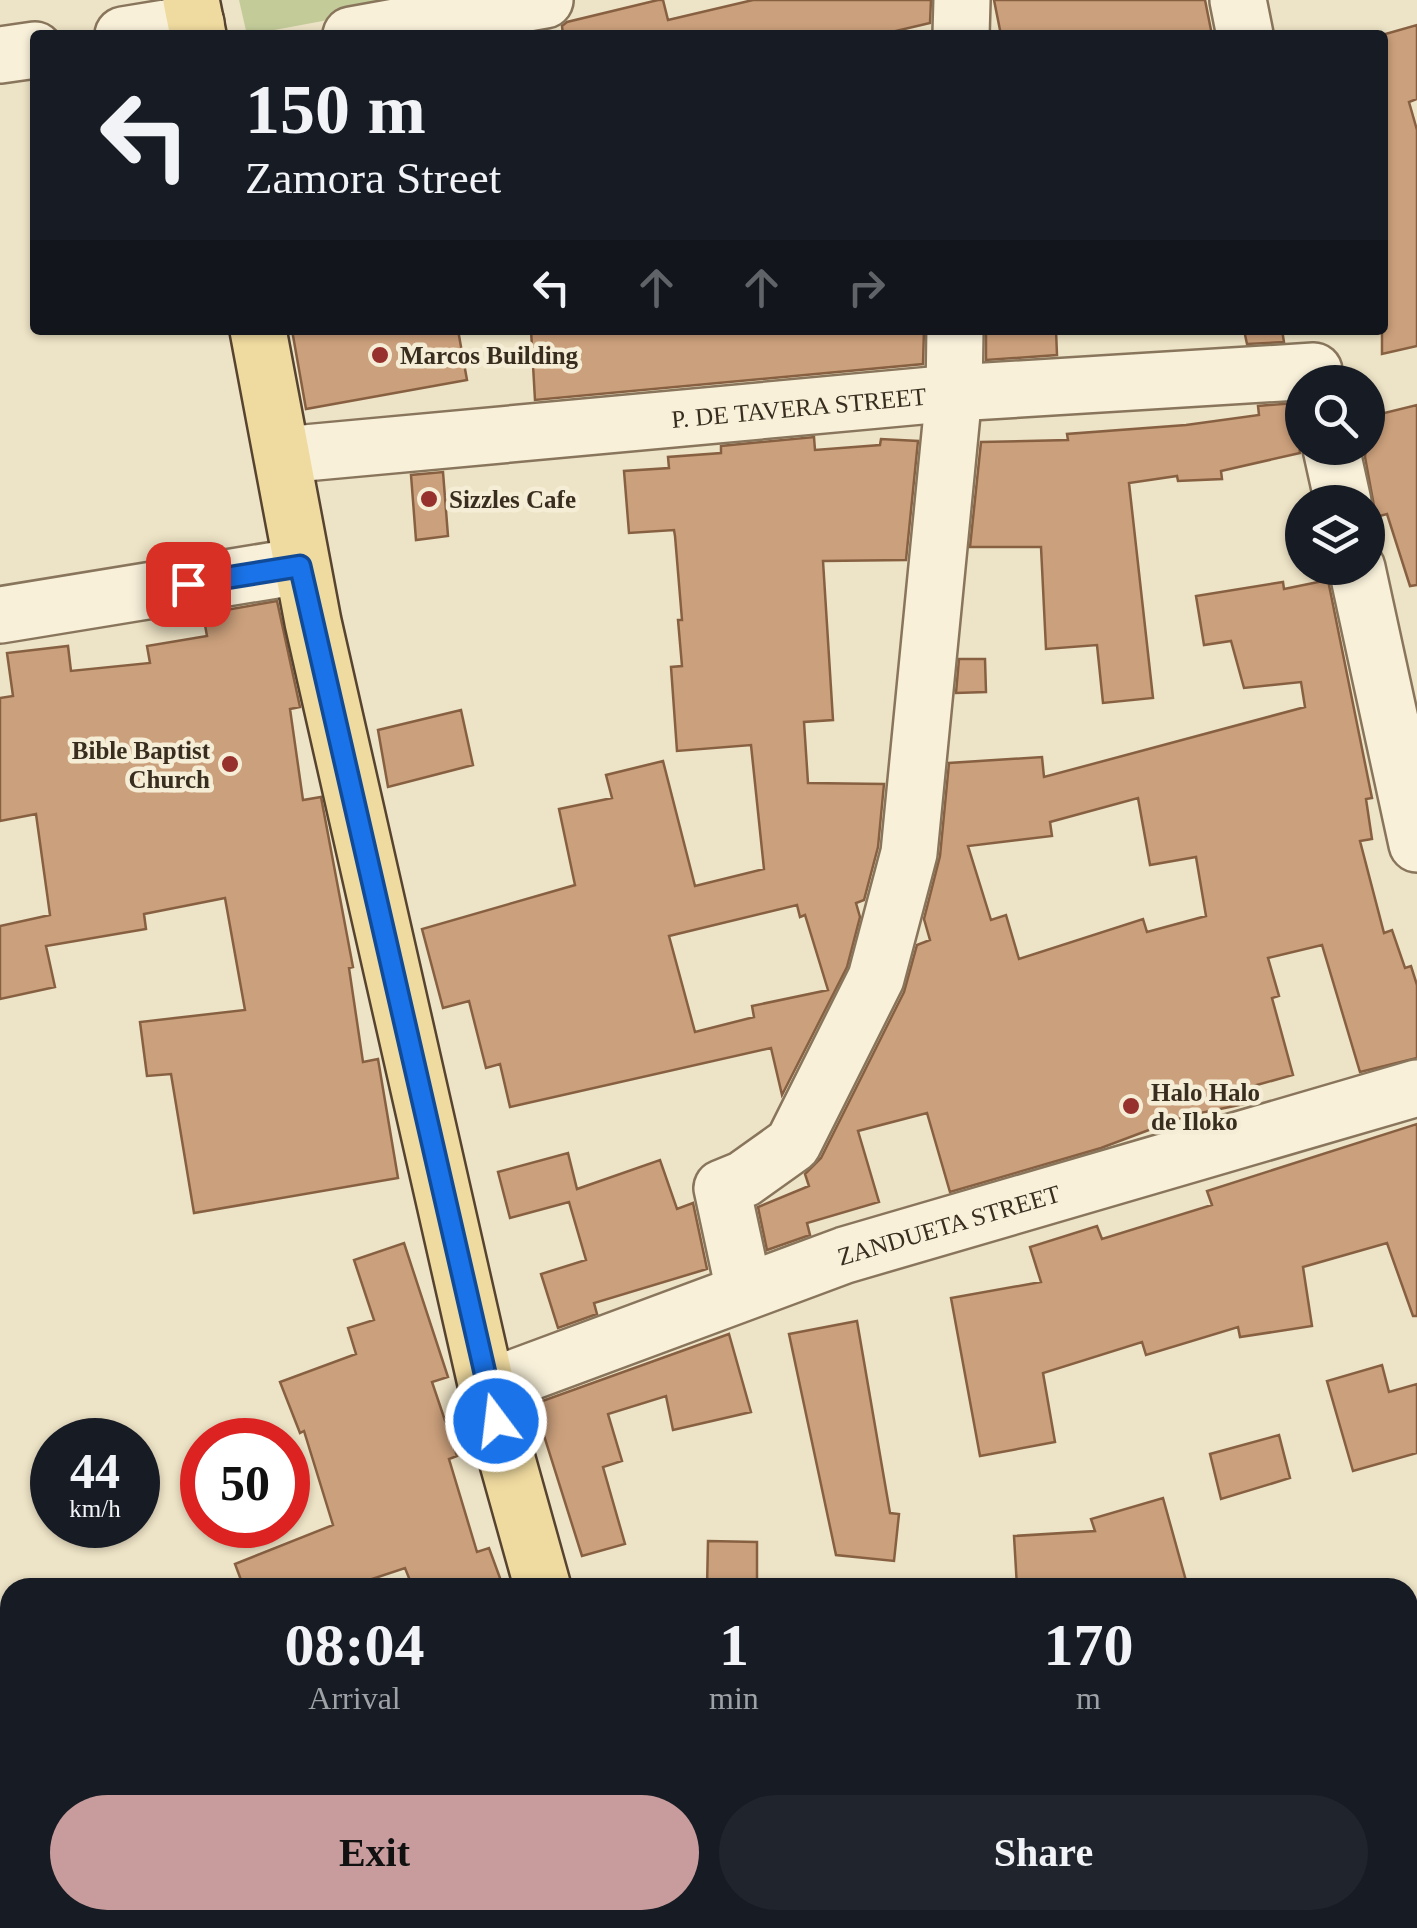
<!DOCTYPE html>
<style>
:root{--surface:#171b24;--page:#20242c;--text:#f1f3f6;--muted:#9ea1a6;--accent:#c89c9c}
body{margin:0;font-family:"Times New Roman",serif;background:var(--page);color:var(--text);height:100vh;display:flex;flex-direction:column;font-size:38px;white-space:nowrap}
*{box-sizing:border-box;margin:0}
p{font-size:32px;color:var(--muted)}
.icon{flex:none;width:55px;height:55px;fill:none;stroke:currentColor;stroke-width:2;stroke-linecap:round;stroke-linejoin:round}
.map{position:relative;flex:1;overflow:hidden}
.details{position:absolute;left:0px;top:1578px;width:1418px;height:352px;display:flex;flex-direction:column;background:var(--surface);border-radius:30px 30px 0 0;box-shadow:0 2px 8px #0004}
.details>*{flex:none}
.banner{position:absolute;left:30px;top:30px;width:1358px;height:305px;border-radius:10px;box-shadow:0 2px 8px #0004;background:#171b24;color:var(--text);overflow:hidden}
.tools{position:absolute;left:1285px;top:365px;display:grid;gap:20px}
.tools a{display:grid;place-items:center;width:100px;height:100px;border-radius:50%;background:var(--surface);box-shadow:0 2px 8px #0004;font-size:50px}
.speed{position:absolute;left:30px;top:1418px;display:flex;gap:20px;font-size:50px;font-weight:700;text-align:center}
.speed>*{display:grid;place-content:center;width:130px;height:130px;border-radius:50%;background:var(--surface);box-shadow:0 2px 8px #0004;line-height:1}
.speed small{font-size:25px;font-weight:400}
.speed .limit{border:15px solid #d22;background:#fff;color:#111}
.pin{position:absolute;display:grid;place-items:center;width:85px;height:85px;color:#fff;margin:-42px;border-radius:20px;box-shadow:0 5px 15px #0006}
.me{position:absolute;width:110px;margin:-55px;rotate:345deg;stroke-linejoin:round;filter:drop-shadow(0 0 8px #0008)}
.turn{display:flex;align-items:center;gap:35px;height:210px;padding:0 50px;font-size:45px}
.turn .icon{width:130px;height:130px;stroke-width:2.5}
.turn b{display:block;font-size:70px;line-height:85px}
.lanes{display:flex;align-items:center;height:95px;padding:0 50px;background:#0003;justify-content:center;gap:50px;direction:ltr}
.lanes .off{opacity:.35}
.eta{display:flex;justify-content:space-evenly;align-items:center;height:170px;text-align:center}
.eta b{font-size:60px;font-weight:600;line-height:70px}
.cta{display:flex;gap:20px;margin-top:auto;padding:20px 50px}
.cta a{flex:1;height:115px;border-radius:60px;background:var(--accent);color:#111;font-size:40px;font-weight:600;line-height:115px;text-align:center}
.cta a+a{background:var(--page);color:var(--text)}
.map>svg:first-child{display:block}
.green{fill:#c3cc99}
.building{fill:#cba07c;stroke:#876042;stroke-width:2.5;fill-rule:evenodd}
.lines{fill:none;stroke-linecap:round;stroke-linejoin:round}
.minor-casing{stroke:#88755c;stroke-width:60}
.major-casing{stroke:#564330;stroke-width:60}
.minor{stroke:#f8f0d9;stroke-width:55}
.major{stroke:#efda9f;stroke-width:55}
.route-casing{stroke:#114b97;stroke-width:25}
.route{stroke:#1a73e8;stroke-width:18}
.poi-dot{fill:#96312d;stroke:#f5edd5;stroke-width:4}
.labels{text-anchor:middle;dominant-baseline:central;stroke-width:9;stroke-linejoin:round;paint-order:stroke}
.poi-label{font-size:25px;font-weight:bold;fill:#392d1f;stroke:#f5edd5;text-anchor:start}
.street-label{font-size:25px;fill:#392d1f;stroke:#f5edd5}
</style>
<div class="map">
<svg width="1417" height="1928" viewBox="0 0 1417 1928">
<rect width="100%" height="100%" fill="#ede3c6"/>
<path class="green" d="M 239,0 L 436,0 L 247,35 Z"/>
<path class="building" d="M 658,0 L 663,0 L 668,20 L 753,0 L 931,0 L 930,23 L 879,35 L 563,35 L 562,26 L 567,22 Z
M 994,0 L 1205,0 L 1212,35 L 1001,35 Z
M 1417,25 L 1417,99 L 1409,102 L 1417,130 L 1417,346 L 1382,354 L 1382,35 Z
M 292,330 L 458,330 L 467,380 L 306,409 Z
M 531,330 L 924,330 L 923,364 L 535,400 Z
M 986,330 L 1056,330 L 1057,355 L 986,360 Z
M 1244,330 L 1282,330 L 1284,342 L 1247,344 Z
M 1295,403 L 1300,453 L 1221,471 L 1222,479 L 1178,481 L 1177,476 L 1129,483 L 1153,698 L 1103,703 L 1097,645 L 1046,649 L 1041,547 L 970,547 L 981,442 L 1068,440 L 1067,434 L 1186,425 L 1259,415 L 1258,406 Z
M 1417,405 L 1417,585 L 1410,586 L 1387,514 L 1376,517 L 1365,457 L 1368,417 Z
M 814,437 L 815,450 L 880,445 L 881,439 L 918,441 L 906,560 L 823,561 L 833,720 L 804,722 L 808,783 L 884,784 L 878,847 L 864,900 L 856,903 L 860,917 L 847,967 L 782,1095 L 771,1048 L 510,1107 L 500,1064 L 486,1068 L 469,1001 L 443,1008 L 422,929 L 575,885 L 559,809 L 612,798 L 606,775 L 663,761 L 695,886 L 764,869 L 751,745 L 677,751 L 671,667 L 682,666 L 678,620 L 682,620 L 675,536 L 674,530 L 629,533 L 624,471 L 669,468 L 668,457 L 721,453 L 721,446 ZM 797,905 L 800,917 L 805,915 L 828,990 L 752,1006 L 754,1017 L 695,1032 L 669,936 Z
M 443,472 L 448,536 L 416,540 L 411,475 Z
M 1328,580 L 1372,798 L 1366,799 L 1372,839 L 1360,841 L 1384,933 L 1392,930 L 1405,968 L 1411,966 L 1417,985 L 1417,1058 L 1360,1072 L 1322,945 L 1268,958 L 1279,996 L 1272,998 L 1293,1075 L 1246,1088 L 1249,1103 L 1186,1116 L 1101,1148 L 950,1192 L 927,1113 L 858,1131 L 879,1202 L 807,1223 L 810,1235 L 767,1250 L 758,1207 L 809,1186 L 805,1174 L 821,1158 L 904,992 L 917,945 L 930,940 L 924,919 L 940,856 L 949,763 L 1042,757 L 1044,777 L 1305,707 L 1301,682 L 1244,688 L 1231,641 L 1204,645 L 1196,596 L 1283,582 L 1284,589 ZM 1138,798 L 1150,865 L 1196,857 L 1206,916 L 1147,932 L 1143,919 L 1019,959 L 1006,915 L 991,920 L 968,846 L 1052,836 L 1050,822 Z
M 277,601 L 300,707 L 290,709 L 303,800 L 321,797 L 353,967 L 349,968 L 363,1062 L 378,1059 L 398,1178 L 194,1213 L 171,1074 L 147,1076 L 140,1022 L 245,1010 L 225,898 L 144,914 L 146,929 L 46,946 L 55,987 L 0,999 L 0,926 L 50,915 L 36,814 L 0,821 L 0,698 L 13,696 L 7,653 L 68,646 L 71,671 L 150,663 L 147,646 L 207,636 L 203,614 Z
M 959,659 L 985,659 L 986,692 L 956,693 Z
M 461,710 L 473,765 L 388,787 L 378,730 Z
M 1417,1124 L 1417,1316 L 1413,1316 L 1387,1243 L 1303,1267 L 1312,1326 L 1240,1337 L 1238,1327 L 1146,1355 L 1142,1342 L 1043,1373 L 1055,1442 L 980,1456 L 951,1298 L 1041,1282 L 1030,1247 L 1097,1226 L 1102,1239 L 1212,1205 L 1207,1191 Z
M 568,1153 L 577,1189 L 660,1160 L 677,1209 L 693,1203 L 707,1269 L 594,1303 L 597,1314 L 558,1328 L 541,1274 L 586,1260 L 569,1202 L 510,1218 L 498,1172 Z
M 404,1243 L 448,1377 L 432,1382 L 457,1456 L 449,1459 L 477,1552 L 489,1548 L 500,1578 L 474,1588 L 413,1588 L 405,1568 L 345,1588 L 244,1588 L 235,1564 L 333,1525 L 304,1431 L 300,1433 L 280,1382 L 356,1354 L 348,1328 L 374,1320 L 354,1260 Z
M 857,1321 L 890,1513 L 899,1514 L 894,1561 L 836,1555 L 789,1334 Z
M 729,1334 L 751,1412 L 673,1430 L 666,1396 L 608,1414 L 622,1461 L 603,1467 L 625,1544 L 582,1556 L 534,1404 Z
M 1382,1365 L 1389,1392 L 1417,1384 L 1417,1453 L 1353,1471 L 1327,1381 Z
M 1279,1435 L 1290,1478 L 1221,1499 L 1210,1454 Z
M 1163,1498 L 1188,1588 L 1090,1588 L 1089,1583 L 1017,1587 L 1014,1536 L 1095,1531 L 1091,1519 Z
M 708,1541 L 757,1542 L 757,1588 L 707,1588 Z"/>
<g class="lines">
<defs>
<g id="minor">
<path d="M 1238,0 L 1245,35"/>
<path d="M 123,35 L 196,23"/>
<path d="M 351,35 L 545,0"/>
<path d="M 961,35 L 962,0"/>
<path d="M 0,55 L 35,50"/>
<path d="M 1331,448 L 1343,502"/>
<path id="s1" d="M 283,455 L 954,393 L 1314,371"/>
<path d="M 1357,568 L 1417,844"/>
<path d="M 0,615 L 300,566"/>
<path d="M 744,1290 L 722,1188 L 744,1179 L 793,1144 L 876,978 L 909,853 L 954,393 L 955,330"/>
<path id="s2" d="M 487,1388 L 845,1255 L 1417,1088"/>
</g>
<path id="major" d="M 191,0 L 198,35
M 258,330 L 313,622 L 487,1388 L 543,1588
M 662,1920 L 665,1928"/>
</defs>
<use href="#minor" class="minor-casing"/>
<use href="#major" class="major-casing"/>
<use href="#minor" class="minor"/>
<use href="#major" class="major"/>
</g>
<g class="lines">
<defs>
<path id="route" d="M 188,584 L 300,566 L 496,1421"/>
</defs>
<use href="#route" class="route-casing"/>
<use href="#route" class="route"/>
</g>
<g class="poi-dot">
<circle cx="380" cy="355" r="10"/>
<circle cx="429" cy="499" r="10"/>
<circle cx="230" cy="764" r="10"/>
<circle cx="1131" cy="1106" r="10"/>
</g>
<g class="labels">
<g class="poi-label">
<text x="400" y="355">Marcos Building</text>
<text x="449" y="499">Sizzles Cafe</text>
<text x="210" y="750" text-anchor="end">Bible Baptist<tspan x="210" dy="29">Church</tspan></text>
<text x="1151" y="1092">Halo Halo<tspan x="1151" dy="29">de Iloko</tspan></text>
</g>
<g class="street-label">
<text stroke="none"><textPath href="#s1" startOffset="518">P. DE TAVERA STREET</textPath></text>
<text stroke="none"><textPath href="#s2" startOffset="490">ZANDUETA STREET</textPath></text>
</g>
</g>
</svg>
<div class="tools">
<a><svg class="icon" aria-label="search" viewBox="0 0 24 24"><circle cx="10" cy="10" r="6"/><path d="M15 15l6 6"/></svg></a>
<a><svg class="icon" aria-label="layers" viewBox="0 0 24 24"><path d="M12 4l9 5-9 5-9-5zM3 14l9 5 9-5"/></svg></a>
</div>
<div class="speed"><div>44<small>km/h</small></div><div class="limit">50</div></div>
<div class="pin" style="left:188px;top:584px;background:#d93025"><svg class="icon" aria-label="arrive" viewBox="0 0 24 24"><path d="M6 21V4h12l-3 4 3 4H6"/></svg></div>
<svg class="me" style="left:496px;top:1421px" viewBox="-20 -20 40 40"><circle r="17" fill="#1a73e8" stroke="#fff" stroke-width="3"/><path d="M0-11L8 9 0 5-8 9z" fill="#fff"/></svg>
<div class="banner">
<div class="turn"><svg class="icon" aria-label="left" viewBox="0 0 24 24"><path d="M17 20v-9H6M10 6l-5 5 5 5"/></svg><div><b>150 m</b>Zamora Street</div></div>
<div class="lanes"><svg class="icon" aria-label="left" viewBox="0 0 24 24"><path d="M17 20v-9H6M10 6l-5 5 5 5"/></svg><svg class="icon off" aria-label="ahead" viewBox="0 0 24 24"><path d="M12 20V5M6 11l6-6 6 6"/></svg><svg class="icon off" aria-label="ahead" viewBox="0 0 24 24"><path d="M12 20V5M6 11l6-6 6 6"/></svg><svg class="icon off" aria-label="right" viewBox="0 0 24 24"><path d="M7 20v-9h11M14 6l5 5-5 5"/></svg></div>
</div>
<section class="details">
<div class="eta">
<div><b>08:04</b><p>Arrival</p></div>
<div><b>1</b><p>min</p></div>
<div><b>170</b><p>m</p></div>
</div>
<div class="cta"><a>Exit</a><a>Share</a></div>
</section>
</div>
